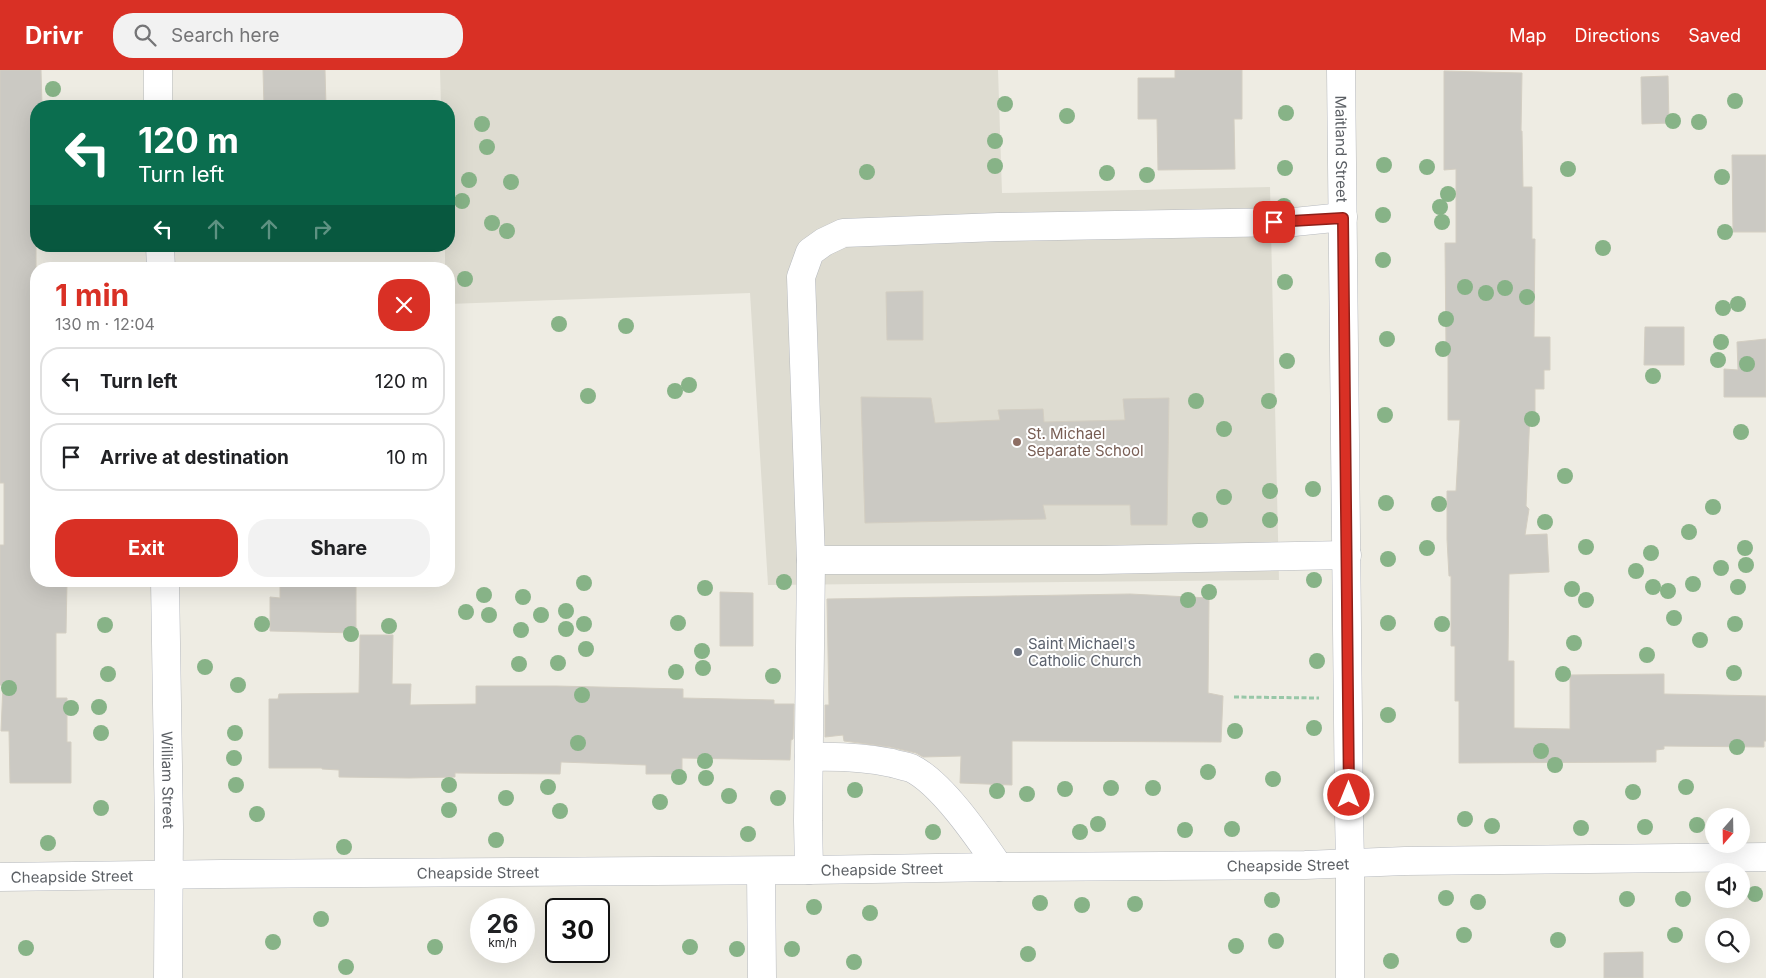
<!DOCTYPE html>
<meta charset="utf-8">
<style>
:root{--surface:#fff;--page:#f2f2f2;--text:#202124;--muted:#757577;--line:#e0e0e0;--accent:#d93025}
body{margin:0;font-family:Inter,sans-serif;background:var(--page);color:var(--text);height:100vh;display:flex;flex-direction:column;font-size:19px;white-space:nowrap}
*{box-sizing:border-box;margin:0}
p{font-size:16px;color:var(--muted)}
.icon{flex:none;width:28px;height:28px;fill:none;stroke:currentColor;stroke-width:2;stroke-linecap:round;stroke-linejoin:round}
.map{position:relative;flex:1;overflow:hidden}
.side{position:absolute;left:30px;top:192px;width:425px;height:325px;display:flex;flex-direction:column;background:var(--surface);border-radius:20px;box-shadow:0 5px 20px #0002}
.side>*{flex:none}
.guide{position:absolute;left:30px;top:30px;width:425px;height:152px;border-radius:20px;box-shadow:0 5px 20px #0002;background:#0b6e4f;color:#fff;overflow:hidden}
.needle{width:32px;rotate:200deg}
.controls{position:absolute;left:1705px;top:738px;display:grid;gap:10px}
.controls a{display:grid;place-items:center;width:45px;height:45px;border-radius:50%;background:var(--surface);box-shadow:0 5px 20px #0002;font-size:25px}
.speed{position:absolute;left:470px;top:828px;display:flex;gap:10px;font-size:25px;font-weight:700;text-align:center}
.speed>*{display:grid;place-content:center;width:65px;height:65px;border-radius:50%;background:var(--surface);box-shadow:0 5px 20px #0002;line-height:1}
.speed small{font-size:12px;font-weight:400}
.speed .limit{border:2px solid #111;border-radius:8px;background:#fff;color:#111}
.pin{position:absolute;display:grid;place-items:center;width:42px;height:42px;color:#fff;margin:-21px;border-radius:10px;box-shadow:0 2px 8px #0006}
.me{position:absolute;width:55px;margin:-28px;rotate:0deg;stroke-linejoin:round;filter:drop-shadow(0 0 4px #0008)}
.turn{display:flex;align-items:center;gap:18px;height:105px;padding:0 25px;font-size:22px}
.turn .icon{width:65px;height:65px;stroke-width:2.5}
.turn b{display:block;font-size:35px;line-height:42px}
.lanes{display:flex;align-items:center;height:48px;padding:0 25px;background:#0003;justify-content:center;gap:25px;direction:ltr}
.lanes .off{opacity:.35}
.round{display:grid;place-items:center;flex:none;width:52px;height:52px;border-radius:20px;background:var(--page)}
.head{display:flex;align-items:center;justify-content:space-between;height:85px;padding:0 25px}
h1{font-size:30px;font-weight:700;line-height:38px;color:var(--accent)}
.primary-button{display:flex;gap:10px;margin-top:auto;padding:10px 25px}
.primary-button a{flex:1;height:58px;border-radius:20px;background:var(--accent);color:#fff;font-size:20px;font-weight:700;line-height:58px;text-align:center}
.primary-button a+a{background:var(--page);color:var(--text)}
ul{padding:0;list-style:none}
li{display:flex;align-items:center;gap:15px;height:68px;margin:0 10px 8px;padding:0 15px;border:2px solid var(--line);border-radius:20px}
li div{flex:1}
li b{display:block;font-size:19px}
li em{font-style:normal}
header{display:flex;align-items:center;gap:30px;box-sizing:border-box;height:70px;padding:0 25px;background:var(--accent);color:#fff}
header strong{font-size:24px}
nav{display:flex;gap:28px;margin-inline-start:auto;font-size:18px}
.search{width:350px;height:45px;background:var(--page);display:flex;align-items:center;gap:12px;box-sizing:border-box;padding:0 18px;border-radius:20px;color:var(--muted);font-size:19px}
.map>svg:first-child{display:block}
.education{fill:#dedcd1}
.building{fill:#cbc9c3;stroke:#d3cec2}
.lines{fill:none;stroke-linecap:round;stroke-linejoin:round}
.minor-casing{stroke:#b6b9be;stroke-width:29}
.path{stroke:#98c7a8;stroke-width:3;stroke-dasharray:5 2.5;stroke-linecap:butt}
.minor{stroke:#fff;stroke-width:28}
.tree{fill:#87b387}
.route-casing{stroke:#8d1f18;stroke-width:12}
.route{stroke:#d93025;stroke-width:9}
.education-dot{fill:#8d6e63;stroke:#fff;stroke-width:2}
.worship-dot{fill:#6b7280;stroke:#fff;stroke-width:2}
.labels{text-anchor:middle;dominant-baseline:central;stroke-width:4;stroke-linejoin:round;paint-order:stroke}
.street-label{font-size:15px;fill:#5b5f64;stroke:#fff}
.education-label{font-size:15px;fill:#785e54;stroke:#fff;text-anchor:start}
.worship-label{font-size:15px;fill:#5b616d;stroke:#fff;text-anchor:start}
</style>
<header>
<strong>Drivr</strong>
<div class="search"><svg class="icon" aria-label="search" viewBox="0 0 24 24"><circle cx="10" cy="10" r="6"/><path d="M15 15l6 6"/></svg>Search here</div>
<nav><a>Map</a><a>Directions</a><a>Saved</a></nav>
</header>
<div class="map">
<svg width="1766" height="908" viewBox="0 0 1766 908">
<rect width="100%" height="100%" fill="#eeece3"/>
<path class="education" d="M 440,0 L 998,0 L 1002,123 L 1270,117 L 1279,510 L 768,515 L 750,223 L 449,234 L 449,199 L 445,199 L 445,176 L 449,176 L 449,36 L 441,36 Z"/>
<path class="building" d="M 0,0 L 41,0 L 42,36 L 36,36 L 36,511 L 67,511 L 66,563 L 56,563 L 56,628 L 67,628 L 67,672 L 71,672 L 71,713 L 10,713 L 9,661 L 1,661 L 3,615 L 0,615 L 0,475 L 4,475 L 4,413 L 0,413 Z
M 263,0 L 325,0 L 326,36 L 264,36 Z
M 1175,0 L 1242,0 L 1242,49 L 1234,49 L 1235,99 L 1158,100 L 1157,49 L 1138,49 L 1138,8 L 1175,8 Z
M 1444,1 L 1522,3 L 1521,61 L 1522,61 L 1523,117 L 1532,117 L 1532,169 L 1535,169 L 1534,267 L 1550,267 L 1550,300 L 1544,300 L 1544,319 L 1535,319 L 1535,342 L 1530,342 L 1526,436 L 1529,439 L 1525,465 L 1547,464 L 1549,502 L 1509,504 L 1508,591 L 1514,591 L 1514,658 L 1570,659 L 1570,605 L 1664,604 L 1664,624 L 1766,626 L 1766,671 L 1764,671 L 1764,677 L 1664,676 L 1664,679 L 1656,680 L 1656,692 L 1459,693 L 1459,631 L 1455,631 L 1455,576 L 1451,576 L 1451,506 L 1449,506 L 1447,469 L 1447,421 L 1456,421 L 1460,350 L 1448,350 L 1448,277 L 1446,277 L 1445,173 L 1456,173 L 1456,99 L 1444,100 Z
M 1668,6 L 1669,53 L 1642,54 L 1641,7 Z
M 1732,85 L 1766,85 L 1766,162 L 1733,162 Z
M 923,221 L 923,270 L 887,270 L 886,222 Z
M 1645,257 L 1684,257 L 1684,295 L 1644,295 Z
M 1766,269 L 1766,327 L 1724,327 L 1724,299 L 1738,300 L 1737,272 Z
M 861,327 L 931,328 L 935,353 L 1000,350 L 998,340 L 1043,339 L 1044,352 L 1125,350 L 1123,329 L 1169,328 L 1167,455 L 1131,455 L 1130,435 L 1043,435 L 1046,449 L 865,453 Z
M 280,511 L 356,511 L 356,563 L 270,561 L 270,527 L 280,528 Z
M 720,522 L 753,523 L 753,576 L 720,576 Z
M 1130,524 L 1209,528 L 1208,623 L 1223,626 L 1221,672 L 1012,671 L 1012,715 L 960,713 L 961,686 L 923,687 L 916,683 L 890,677 L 844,671 L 843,665 L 825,667 L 825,635 L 829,635 L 827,529 Z
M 360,565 L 393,565 L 392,614 L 411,614 L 410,635 L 476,634 L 476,616 L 556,616 L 683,619 L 683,628 L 774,630 L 774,634 L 794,634 L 793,669 L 791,670 L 790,690 L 682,688 L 682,704 L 646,704 L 646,695 L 561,692 L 560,704 L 455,703 L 455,707 L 409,708 L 339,707 L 339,700 L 322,699 L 322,698 L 269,698 L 269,629 L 278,629 L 279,624 L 359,623 Z
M 1643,882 L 1643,908 L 1604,908 L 1604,883 Z"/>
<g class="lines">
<defs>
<g id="minor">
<path d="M 158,0 L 158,36"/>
<path id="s1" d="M 1341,0 L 1349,744 L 1350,793 L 1350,908"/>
<path d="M 160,176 L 161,199"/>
<path d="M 811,490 L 1099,490 L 1347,485"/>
<path id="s2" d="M 165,511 L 169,757 L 168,908"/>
<path d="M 809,687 C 838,686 864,687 892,693 C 898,695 905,696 911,698 C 942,713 979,768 999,797"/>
<path d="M 809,800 L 808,751 L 811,490 L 801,207 L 810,182 L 824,172 L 843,163 L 998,157 L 1294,152 L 1343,147"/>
<path d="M 761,801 L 762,908"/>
<path id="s3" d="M 0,807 L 221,804 L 809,800 L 999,797 L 1305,795 L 1405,791 L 1766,787"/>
</g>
</defs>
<use href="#minor" class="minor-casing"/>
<path class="path" d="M 1234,627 L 1319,628"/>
<use href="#minor" class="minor"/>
</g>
<g class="tree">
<circle cx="53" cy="19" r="8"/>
<circle cx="1735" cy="31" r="8"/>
<circle cx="1005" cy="34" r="8"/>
<circle cx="1286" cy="43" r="8"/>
<circle cx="1067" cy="46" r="8"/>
<circle cx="1673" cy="51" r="8"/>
<circle cx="1699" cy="52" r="8"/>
<circle cx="482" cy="54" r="8"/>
<circle cx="995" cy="71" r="8"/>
<circle cx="487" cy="77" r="8"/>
<circle cx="1384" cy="95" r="8"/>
<circle cx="995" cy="96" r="8"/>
<circle cx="1427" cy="97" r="8"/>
<circle cx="1285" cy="98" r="8"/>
<circle cx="1568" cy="99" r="8"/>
<circle cx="867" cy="102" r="8"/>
<circle cx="1107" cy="103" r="8"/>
<circle cx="1147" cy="105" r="8"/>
<circle cx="1722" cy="107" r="8"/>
<circle cx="469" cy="110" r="8"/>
<circle cx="511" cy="112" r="8"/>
<circle cx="1448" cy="124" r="8"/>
<circle cx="462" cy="131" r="8"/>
<circle cx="1284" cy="136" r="8"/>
<circle cx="1440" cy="137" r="8"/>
<circle cx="1383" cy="145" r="8"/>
<circle cx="1442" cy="152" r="8"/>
<circle cx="492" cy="153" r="8"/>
<circle cx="507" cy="161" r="8"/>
<circle cx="1725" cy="162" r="8"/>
<circle cx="1603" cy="178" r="8"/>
<circle cx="1383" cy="190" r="8"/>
<circle cx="465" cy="209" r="8"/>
<circle cx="1285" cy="212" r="8"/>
<circle cx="1465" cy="217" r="8"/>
<circle cx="1505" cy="218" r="8"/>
<circle cx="1486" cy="223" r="8"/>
<circle cx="1527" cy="227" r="8"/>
<circle cx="1738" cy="234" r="8"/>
<circle cx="1723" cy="238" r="8"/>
<circle cx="1446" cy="249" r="8"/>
<circle cx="559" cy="254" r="8"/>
<circle cx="626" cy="256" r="8"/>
<circle cx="1387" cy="269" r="8"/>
<circle cx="1721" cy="272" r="8"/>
<circle cx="1443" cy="279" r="8"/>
<circle cx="1718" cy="290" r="8"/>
<circle cx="1287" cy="291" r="8"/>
<circle cx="1747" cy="294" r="8"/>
<circle cx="1653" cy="306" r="8"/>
<circle cx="689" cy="315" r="8"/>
<circle cx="675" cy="321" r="8"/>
<circle cx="588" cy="326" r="8"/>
<circle cx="1196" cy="331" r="8"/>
<circle cx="1269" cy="331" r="8"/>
<circle cx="1385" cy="345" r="8"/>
<circle cx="1532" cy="349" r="8"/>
<circle cx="1224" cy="359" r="8"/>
<circle cx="1741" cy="362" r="8"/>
<circle cx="1565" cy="406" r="8"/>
<circle cx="1313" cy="419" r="8"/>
<circle cx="1270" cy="421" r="8"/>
<circle cx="1224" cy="427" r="8"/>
<circle cx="1386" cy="433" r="8"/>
<circle cx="1439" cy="434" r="8"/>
<circle cx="1713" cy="437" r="8"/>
<circle cx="1200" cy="450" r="8"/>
<circle cx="1270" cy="450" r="8"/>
<circle cx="1545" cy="452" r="8"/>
<circle cx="1689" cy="462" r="8"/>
<circle cx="1586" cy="477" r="8"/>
<circle cx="1427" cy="478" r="8"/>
<circle cx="1745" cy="478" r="8"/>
<circle cx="1651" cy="483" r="8"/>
<circle cx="1388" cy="489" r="8"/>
<circle cx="1746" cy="495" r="8"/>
<circle cx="1721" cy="498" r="8"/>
<circle cx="1636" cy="501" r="8"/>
<circle cx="1314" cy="510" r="8"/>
<circle cx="784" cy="512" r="8"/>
<circle cx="584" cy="513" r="8"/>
<circle cx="1693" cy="514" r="8"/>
<circle cx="1653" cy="517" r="8"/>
<circle cx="1738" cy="517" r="8"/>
<circle cx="705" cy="518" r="8"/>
<circle cx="1572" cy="519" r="8"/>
<circle cx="1668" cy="521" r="8"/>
<circle cx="1209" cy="522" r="8"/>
<circle cx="484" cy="525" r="8"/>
<circle cx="523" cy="527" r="8"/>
<circle cx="1188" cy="530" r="8"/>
<circle cx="1586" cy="530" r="8"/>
<circle cx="566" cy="541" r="8"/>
<circle cx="466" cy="542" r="8"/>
<circle cx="489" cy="545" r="8"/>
<circle cx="541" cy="545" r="8"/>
<circle cx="1674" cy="548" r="8"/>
<circle cx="678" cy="553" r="8"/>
<circle cx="1388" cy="553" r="8"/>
<circle cx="262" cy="554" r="8"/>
<circle cx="584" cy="554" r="8"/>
<circle cx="1442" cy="554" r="8"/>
<circle cx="1735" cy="554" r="8"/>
<circle cx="105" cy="555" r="8"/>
<circle cx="389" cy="556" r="8"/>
<circle cx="566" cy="559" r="8"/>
<circle cx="521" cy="560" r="8"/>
<circle cx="351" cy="564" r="8"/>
<circle cx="1700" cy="570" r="8"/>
<circle cx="1574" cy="573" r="8"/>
<circle cx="586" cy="579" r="8"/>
<circle cx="702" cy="581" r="8"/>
<circle cx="1647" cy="585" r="8"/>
<circle cx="1317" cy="591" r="8"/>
<circle cx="558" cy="593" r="8"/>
<circle cx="519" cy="594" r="8"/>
<circle cx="205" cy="597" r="8"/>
<circle cx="703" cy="598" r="8"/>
<circle cx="676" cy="602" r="8"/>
<circle cx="1734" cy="603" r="8"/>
<circle cx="108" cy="604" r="8"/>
<circle cx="1563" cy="604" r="8"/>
<circle cx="773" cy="606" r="8"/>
<circle cx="238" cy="615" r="8"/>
<circle cx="9" cy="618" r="8"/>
<circle cx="582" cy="625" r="8"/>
<circle cx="99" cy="637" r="8"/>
<circle cx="71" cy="638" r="8"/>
<circle cx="1388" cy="645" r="8"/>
<circle cx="1314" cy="658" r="8"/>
<circle cx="1235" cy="661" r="8"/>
<circle cx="101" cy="663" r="8"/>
<circle cx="235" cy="663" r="8"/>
<circle cx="578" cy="673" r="8"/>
<circle cx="1737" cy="677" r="8"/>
<circle cx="1541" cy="681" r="8"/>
<circle cx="234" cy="688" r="8"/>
<circle cx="705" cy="691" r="8"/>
<circle cx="1555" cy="695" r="8"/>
<circle cx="1208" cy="702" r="8"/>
<circle cx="679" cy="707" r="8"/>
<circle cx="706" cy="708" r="8"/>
<circle cx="1273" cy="709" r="8"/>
<circle cx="236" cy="715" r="8"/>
<circle cx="449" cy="715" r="8"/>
<circle cx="548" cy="717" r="8"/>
<circle cx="1686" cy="717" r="8"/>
<circle cx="1111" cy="718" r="8"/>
<circle cx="1153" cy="718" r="8"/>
<circle cx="1065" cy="719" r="8"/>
<circle cx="855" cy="720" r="8"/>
<circle cx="997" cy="721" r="8"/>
<circle cx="1633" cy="722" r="8"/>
<circle cx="1027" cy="724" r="8"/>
<circle cx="729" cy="726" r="8"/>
<circle cx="506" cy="728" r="8"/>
<circle cx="778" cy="728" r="8"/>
<circle cx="660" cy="732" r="8"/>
<circle cx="101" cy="738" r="8"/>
<circle cx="449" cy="740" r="8"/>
<circle cx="560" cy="741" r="8"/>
<circle cx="257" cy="744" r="8"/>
<circle cx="1465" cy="749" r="8"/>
<circle cx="1098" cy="754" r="8"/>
<circle cx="1697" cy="755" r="8"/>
<circle cx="1492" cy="756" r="8"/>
<circle cx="1645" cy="757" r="8"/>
<circle cx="1581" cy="758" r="8"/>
<circle cx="1232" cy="759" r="8"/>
<circle cx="1185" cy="760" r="8"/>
<circle cx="933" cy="762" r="8"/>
<circle cx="1080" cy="762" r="8"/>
<circle cx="748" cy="764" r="8"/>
<circle cx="496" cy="770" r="8"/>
<circle cx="48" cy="773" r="8"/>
<circle cx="344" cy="777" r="8"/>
<circle cx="1755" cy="824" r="8"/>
<circle cx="1446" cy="828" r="8"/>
<circle cx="1627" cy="829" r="8"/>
<circle cx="1683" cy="829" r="8"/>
<circle cx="1272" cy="830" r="8"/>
<circle cx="1478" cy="832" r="8"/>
<circle cx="1040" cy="833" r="8"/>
<circle cx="1135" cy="834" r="8"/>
<circle cx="1082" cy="835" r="8"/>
<circle cx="814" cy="837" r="8"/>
<circle cx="870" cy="843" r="8"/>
<circle cx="321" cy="849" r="8"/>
<circle cx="1464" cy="865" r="8"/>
<circle cx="1675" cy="865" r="8"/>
<circle cx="1558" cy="870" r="8"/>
<circle cx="1276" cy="871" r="8"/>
<circle cx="273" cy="872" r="8"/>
<circle cx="1236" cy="876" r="8"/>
<circle cx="435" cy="877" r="8"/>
<circle cx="690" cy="877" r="8"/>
<circle cx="26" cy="878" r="8"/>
<circle cx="737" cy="879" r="8"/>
<circle cx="792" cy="879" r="8"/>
<circle cx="1028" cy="884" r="8"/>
<circle cx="1391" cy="891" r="8"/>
<circle cx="854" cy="892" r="8"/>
<circle cx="346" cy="897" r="8"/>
</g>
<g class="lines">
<defs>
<path id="route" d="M 1274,152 L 1343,148 L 1349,725"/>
</defs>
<use href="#route" class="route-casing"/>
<use href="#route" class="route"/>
</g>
<circle class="education-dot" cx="1017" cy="372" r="5"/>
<circle class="worship-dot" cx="1018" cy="582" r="5"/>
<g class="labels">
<g class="street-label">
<text stroke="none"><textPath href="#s1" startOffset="79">Maitland Street</textPath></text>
<text stroke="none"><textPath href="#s2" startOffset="199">William Street</textPath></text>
<text stroke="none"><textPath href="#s3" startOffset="1288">Cheapside Street</textPath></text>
<text stroke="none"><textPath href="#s3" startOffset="882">Cheapside Street</textPath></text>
<text stroke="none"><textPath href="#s3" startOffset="478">Cheapside Street</textPath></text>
<text stroke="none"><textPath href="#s3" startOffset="72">Cheapside Street</textPath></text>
</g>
<g class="education-label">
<text x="1027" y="363">St. Michael<tspan x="1027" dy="17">Separate School</tspan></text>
</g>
<g class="worship-label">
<text x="1028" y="573">Saint Michael's<tspan x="1028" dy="17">Catholic Church</tspan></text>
</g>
</g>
</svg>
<div class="controls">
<a><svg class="needle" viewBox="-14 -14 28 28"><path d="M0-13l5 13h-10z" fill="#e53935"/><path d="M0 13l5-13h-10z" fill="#757577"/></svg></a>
<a><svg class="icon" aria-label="sound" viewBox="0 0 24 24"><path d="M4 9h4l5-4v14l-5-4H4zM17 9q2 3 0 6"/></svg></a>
<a><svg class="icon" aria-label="search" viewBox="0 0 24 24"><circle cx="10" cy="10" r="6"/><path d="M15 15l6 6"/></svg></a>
</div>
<div class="speed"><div>26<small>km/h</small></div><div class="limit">30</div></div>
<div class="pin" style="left:1274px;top:152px;background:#d93025"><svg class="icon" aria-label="arrive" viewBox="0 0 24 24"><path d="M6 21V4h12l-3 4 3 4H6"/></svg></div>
<svg class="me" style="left:1349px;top:725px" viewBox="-20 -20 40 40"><circle r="17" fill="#d93025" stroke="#fff" stroke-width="3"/><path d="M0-11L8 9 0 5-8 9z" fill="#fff"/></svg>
<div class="guide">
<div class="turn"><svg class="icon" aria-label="left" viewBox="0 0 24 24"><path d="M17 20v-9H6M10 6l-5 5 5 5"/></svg><div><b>120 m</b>Turn left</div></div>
<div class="lanes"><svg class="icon" aria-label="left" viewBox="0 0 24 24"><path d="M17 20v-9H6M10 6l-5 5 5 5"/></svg><svg class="icon off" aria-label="ahead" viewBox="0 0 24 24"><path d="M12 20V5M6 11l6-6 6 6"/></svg><svg class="icon off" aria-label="ahead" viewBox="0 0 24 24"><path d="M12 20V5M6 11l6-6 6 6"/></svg><svg class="icon off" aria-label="right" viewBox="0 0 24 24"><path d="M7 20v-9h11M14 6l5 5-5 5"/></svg></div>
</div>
<section class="side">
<div class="head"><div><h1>1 min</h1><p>130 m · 12:04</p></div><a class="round" style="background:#d93025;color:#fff"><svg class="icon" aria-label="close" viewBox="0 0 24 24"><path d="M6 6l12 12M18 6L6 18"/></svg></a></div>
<ul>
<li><svg class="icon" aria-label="left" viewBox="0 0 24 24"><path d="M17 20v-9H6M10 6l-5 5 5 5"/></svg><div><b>Turn left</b></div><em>120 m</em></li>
<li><svg class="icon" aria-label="arrive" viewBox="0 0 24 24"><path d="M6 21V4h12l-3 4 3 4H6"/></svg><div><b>Arrive at destination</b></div><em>10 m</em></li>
</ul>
<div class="primary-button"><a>Exit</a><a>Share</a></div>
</section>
</div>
